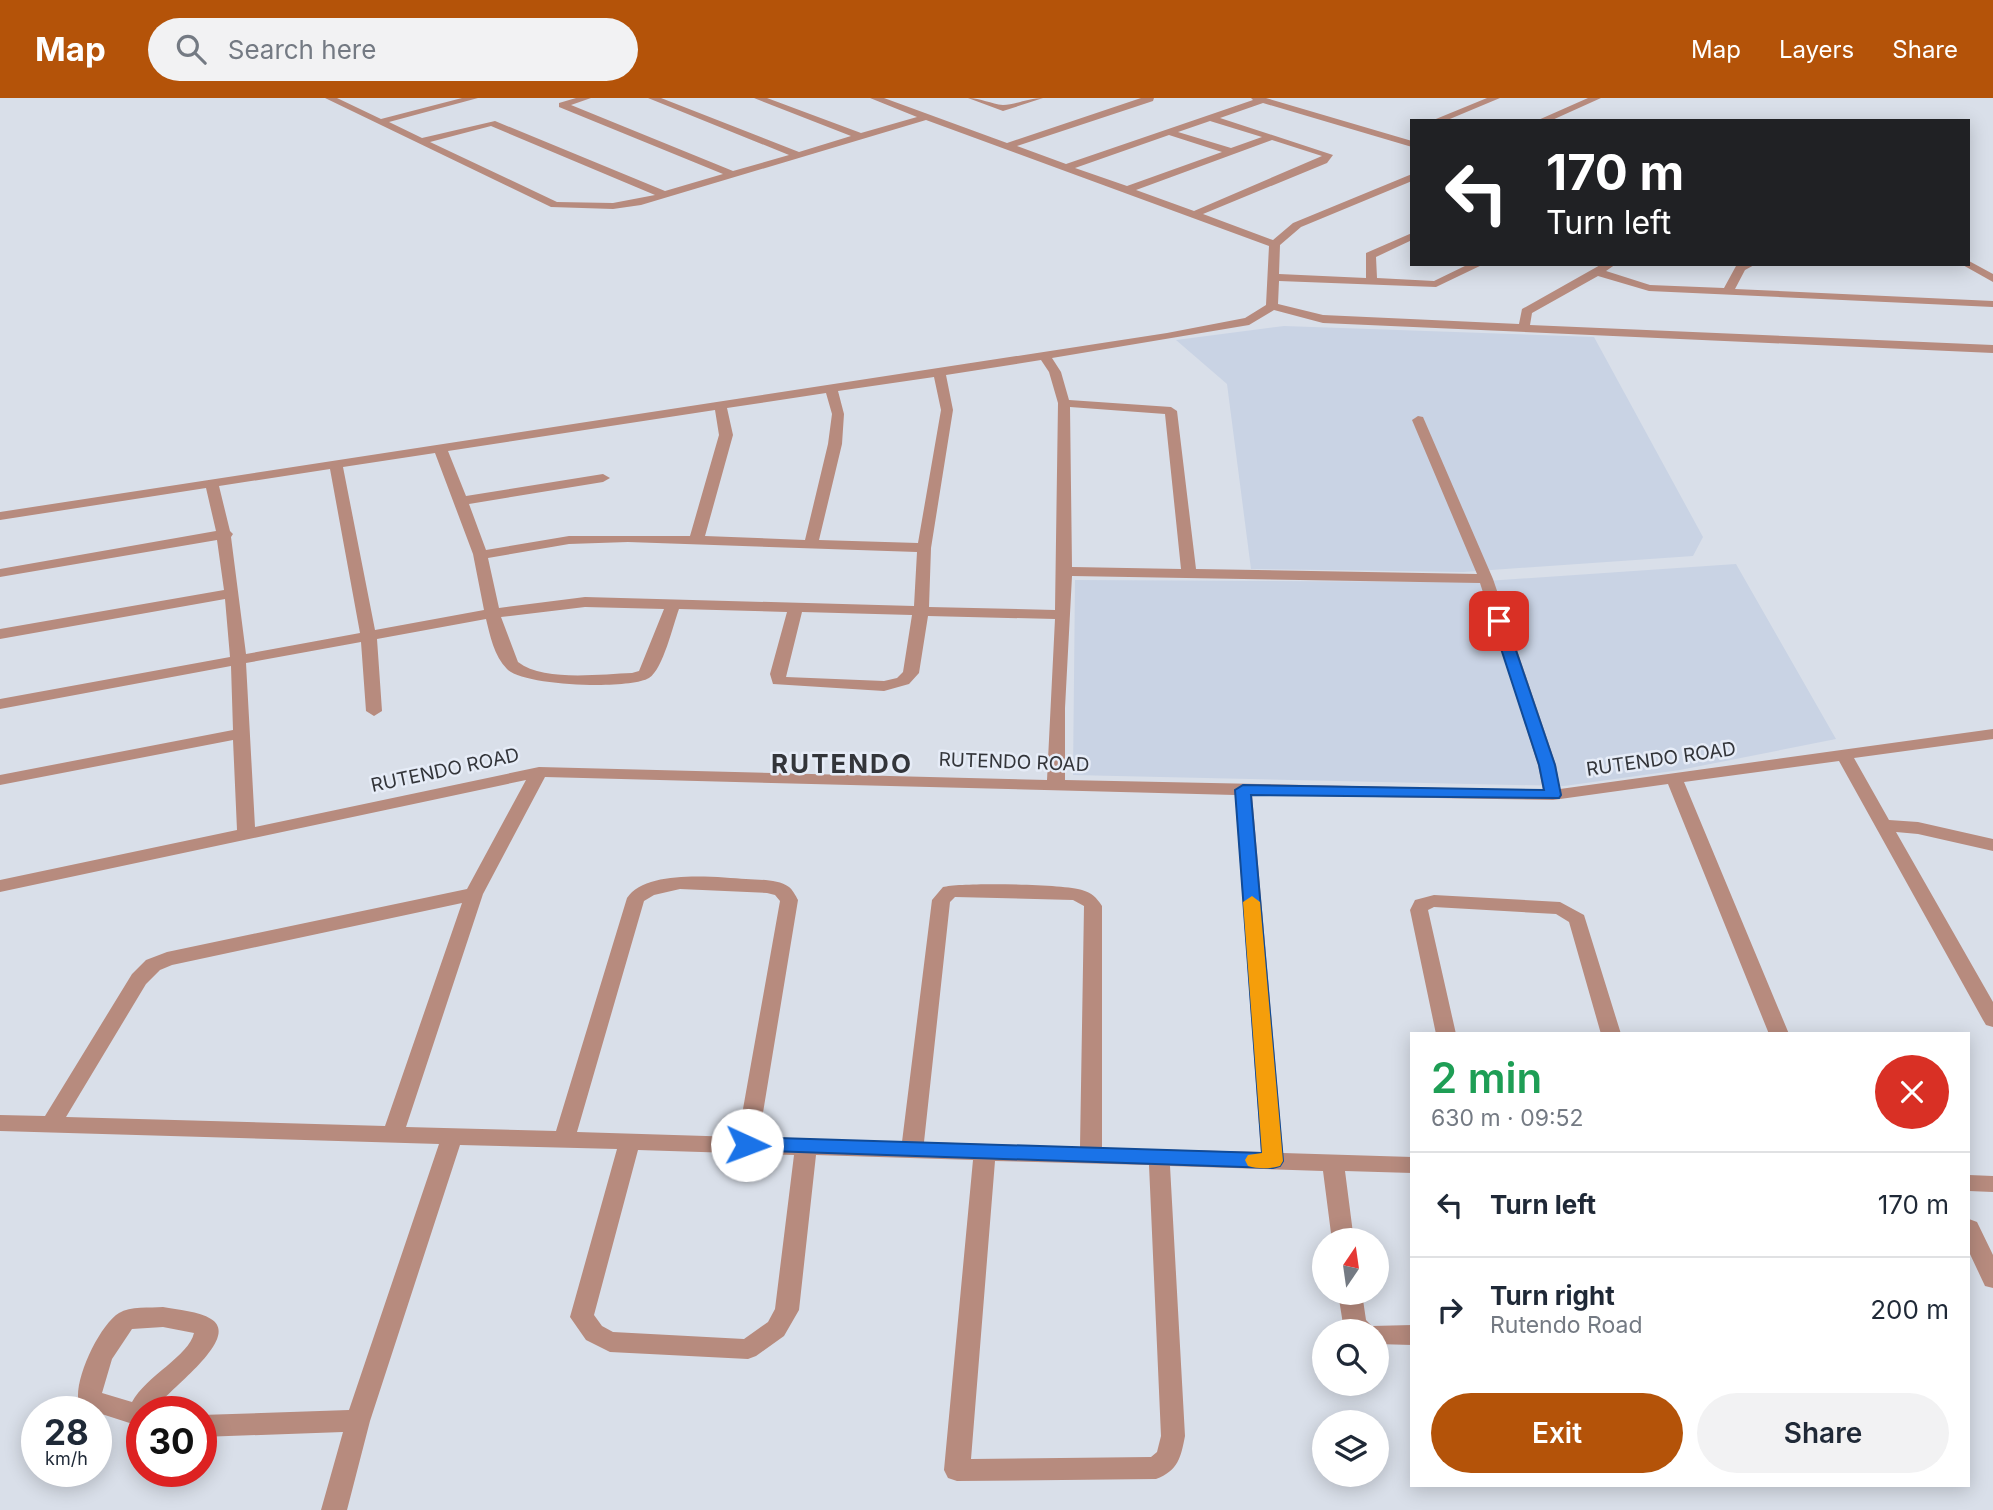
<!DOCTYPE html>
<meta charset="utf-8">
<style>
:root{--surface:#fff;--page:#f2f2f3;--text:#1f2937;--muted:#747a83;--line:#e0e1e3;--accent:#b45309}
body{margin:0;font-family:Inter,sans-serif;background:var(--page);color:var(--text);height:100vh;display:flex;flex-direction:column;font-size:26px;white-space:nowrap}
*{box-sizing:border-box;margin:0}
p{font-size:23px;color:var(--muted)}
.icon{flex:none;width:38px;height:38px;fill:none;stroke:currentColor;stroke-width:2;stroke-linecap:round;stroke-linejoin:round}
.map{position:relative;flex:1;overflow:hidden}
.drawer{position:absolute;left:1410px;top:934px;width:560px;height:455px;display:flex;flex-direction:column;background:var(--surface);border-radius:0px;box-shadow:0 4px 18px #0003}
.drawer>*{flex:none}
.top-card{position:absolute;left:1410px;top:21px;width:560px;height:147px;border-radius:0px;box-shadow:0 4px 18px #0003;background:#202124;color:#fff;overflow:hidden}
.needle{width:46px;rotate:13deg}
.tools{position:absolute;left:1312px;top:1130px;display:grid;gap:14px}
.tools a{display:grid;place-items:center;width:77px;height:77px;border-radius:50%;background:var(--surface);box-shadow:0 4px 18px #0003;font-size:35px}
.speed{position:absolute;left:21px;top:1298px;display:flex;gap:14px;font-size:35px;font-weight:700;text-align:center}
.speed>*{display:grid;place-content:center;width:91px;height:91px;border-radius:50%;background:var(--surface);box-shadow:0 4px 18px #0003;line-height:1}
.speed small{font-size:18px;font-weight:400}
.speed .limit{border:10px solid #d22;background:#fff;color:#111}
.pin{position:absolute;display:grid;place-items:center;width:60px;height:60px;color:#fff;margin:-30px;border-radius:14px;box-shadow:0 4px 10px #0006}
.me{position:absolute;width:77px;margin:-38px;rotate:92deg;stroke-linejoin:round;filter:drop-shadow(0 0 5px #0008)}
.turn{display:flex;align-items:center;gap:24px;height:147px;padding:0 21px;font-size:32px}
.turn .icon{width:91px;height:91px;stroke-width:2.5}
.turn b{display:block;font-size:49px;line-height:60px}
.round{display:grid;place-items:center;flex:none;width:74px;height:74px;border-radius:37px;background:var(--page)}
.overview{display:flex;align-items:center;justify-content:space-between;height:119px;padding:0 21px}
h1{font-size:42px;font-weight:600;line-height:52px;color:#1e9e55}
.button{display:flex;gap:14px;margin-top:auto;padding:14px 21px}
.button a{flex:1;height:80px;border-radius:42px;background:var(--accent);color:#fff;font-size:28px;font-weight:600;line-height:80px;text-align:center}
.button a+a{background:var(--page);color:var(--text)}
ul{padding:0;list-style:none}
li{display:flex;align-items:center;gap:21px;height:105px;padding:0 21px;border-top:2px solid var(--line)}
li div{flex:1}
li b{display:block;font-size:26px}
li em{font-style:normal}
header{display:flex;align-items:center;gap:42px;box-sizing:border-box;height:98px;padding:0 35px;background:var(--accent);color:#fff}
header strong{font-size:33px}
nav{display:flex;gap:38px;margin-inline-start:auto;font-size:24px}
.search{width:490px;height:63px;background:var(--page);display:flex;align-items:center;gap:18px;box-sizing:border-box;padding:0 24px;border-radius:38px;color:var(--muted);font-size:26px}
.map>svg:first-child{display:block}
.built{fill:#c9d3e4}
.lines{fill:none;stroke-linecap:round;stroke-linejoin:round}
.street{fill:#b78b7e;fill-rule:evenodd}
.route{fill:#1a73e8;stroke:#114b97;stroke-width:2}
.slow{fill:#f59e0b}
.labels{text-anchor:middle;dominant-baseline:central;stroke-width:5;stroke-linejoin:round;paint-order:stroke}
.street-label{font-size:19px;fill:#33353a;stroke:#e6ecf7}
.district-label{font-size:26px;font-weight:bold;letter-spacing:2px;fill:#33353a;stroke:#e6ecf7}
</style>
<header>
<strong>Map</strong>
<div class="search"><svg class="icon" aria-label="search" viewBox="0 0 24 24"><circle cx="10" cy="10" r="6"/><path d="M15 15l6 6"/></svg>Search here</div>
<nav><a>Map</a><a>Layers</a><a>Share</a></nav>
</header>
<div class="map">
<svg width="1993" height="1412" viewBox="0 0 1993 1412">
<rect width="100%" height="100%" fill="#d9dfe9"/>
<path class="built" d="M 1284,228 L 1594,239 L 1703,439 L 1693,458 L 1463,474 L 1251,471 L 1227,286 L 1176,242 Z
M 1736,466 L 1836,641 L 1680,672 L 1564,688 L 1073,677 L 1075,482 L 1472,484 Z"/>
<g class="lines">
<path class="street" d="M 325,0 L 337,0 L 381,21 L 462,0 L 478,0 L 389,24 L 422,40 L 495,23 L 665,93 L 723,76 L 559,9 L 559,5 L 576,0 L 591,0 L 571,7 L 733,73 L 789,57 L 648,0 L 661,0 L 799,54 L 851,38 L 754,0 L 767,0 L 861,35 L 917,19 L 870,0 L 884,0 L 1007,45 L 1141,0 L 1154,0 L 1153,3 L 1017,48 L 1066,66 L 1253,2 L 1251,0 L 1266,0 L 1412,43 L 1412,49 L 1263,5 L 1220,20 L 1333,57 L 1327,65 L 1203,116 L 1273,142 L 1293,125 L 1412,76 L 1412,83 L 1301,129 L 1280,147 L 1279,176 L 1366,180 L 1366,155 L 1412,135 L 1412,142 L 1376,159 L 1377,180 L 1434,183 L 1469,166 L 1484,166 L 1436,189 L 1279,183 L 1278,206 L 1323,217 L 1519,226 L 1522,211 L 1602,166 L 1616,166 L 1606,173 L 1650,187 L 1724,190 L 1736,168 L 1756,166 L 1745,172 L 1735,191 L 1993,203 L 1993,209 L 1649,193 L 1598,178 L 1532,215 L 1530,227 L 1993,247 L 1993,255 L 1323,225 L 1274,212 L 1249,227 L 1052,260 L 1061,274 L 1069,302 L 1171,309 L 1177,313 L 1196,471 L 1477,476 L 1412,322 L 1418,318 L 1423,319 L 1493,481 L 1556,667 L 1560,691 L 1993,631 L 1993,641 L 1854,660 L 1889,722 L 1918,724 L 1993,741 L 1993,753 L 1918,736 L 1896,734 L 1993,904 L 1993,929 L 1986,927 L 1983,922 L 1839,663 L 1684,684 L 1789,936 L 1769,936 L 1668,686 L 1553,702 L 1252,697 L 1283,1055 L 1412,1059 L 1412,1075 L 1345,1073 L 1354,1143 L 1332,1143 L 1323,1073 L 1170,1068 L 1185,1338 C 1181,1359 1178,1373 1156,1381 L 957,1383 L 948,1380 L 944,1372 L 973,1062 L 816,1057 L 799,1212 L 784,1238 L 756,1258 L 748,1261 L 610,1254 L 586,1242 L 570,1219 L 617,1051 L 460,1047 L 370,1323 L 347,1412 L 321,1412 L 343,1334 L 201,1339 L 201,1317 L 349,1312 L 439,1046 L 0,1033 L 0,1017 L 45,1018 L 132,876 L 146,862 L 167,854 L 467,791 L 526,682 L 0,794 L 0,782 L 237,732 L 233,642 L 0,687 L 0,677 L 233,632 L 231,568 L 0,611 L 0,601 L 230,559 L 225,501 L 0,541 L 0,531 L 224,492 L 217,442 L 0,479 L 0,471 L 216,433 L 206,390 L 0,422 L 0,414 L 1167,235 L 1245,220 L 1266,207 L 1269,148 L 926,22 L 641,107 L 613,111 L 551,109 ZM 1210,23 L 1262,39 L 1231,50 L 1178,34 ZM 491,28 L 655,97 L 613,105 L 557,104 L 430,44 ZM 1169,37 L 1222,54 L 1127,88 L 1075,70 ZM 1272,42 L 1322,58 L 1194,113 L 1136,92 ZM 1041,262 L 1049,274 L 1058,305 L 1055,512 L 929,509 L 931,450 L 953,312 L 946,277 ZM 934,279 L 941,312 L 918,445 L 819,442 L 842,346 L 844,316 L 838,293 ZM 826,295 L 832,316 L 828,346 L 805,442 L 705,438 L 733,337 L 727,310 ZM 1070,309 L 1165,316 L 1181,471 L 1072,469 ZM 715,312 L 719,337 L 690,438 L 569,438 L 486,452 L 469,406 L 603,384 L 610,380 L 603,376 L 466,398 L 448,353 ZM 435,355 L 473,456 L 484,512 L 375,532 L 343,369 ZM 330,371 L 360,535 L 246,556 L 231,439 L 233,436 L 230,433 L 219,388 ZM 628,444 L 917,454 L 914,508 L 585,499 L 499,510 L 488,460 L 569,446 ZM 1072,478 L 1480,485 L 1538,667 L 1543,692 L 1065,682 L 1065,610 ZM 585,509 L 664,511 L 639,573 L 632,575 C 600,576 544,584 518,564 L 501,519 ZM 679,511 L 787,514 L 770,576 L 773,586 L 884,593 L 909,586 L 919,575 L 928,518 L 1055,521 L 1047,682 L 539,669 L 255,729 L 246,565 L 361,544 L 366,613 L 374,618 L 382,613 L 377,541 L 486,521 C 490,537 494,558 507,571 C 523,588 629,592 649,580 C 663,571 673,527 679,511 ZM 802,514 L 912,517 L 903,574 L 897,580 L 884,583 L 786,579 ZM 545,679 L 1235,697 L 1261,1054 L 1102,1050 L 1102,808 C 1096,799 1092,795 1082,792 C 1064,786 962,784 943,789 L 932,802 L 902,1044 L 759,1039 L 798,802 C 796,798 792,791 789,789 C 778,781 759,782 746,781 C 716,779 646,771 627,800 L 556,1033 L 406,1029 L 483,796 ZM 680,791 L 767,795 L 775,797 L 780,803 L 738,1039 L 577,1034 L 644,803 L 654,797 ZM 955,799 L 1073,802 L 1084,808 L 1080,1049 L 924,1044 L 950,804 ZM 462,805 L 385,1028 L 66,1019 L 146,886 L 160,872 L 172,867 ZM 638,1052 L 794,1057 L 775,1211 L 768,1224 L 744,1241 L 613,1234 L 602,1228 L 594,1217 ZM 995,1063 L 1149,1067 L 1161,1338 L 1157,1354 L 1151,1359 L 971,1361 Z
M 968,0 C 981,0 991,6 1003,7 C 1014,7 1029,0 1043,0 L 1003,13 Z
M 1487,0 L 1500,0 L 1445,23 L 1431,23 Z
M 1588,0 L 1601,0 L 1550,23 L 1536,23 Z
M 1969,163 L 1993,176 L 1993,184 L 1961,166 L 1969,166 Z
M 1434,797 L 1560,804 L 1584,817 L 1621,936 L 1601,936 L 1569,824 L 1556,816 L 1434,809 L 1428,812 L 1456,936 L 1436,936 L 1410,812 L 1415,802 Z
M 1969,1077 L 1993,1078 L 1993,1094 L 1969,1093 Z
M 1969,1121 L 1977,1124 L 1993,1157 L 1993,1190 L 1985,1188 L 1969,1154 Z
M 1338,1195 L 1362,1195 L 1366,1222 L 1372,1228 L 1412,1227 L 1412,1247 L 1377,1246 L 1377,1234 L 1347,1234 L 1343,1226 Z
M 163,1209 C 178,1212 199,1213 211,1221 C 244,1241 160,1297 153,1314 L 142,1314 L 142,1329 L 80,1309 C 70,1288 99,1227 119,1215 C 130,1208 150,1210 163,1209 ZM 163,1229 L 194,1235 C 189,1258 146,1278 132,1304 L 102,1295 L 112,1261 L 132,1231 Z"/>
</g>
<path class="route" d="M 1499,519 L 1506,523 L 1555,667 L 1561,697 L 1559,700 L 1251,697 L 1283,1063 L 1280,1068 L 1273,1070 L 740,1052 L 737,1047 L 740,1042 L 747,1039 L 1262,1055 L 1235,692 L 1243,687 L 1544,692 L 1539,667 L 1492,523 Z"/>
<path class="slow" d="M 1252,798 L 1260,804 L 1283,1063 L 1280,1068 C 1269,1071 1258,1071 1248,1068 L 1245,1062 L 1248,1057 L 1262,1055 L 1243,804 Z"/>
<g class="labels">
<g class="street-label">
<text transform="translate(1661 661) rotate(-8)">RUTENDO ROAD</text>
<text transform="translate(1014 664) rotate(2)">RUTENDO ROAD</text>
<text transform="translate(445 672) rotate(-12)">RUTENDO ROAD</text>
</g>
<g class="district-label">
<text x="842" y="665">RUTENDO</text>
</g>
</g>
</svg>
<div class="tools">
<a><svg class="needle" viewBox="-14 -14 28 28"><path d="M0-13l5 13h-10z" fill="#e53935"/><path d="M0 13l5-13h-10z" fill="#747a83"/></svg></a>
<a><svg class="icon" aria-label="search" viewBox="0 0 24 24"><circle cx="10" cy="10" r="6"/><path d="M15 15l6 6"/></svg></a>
<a><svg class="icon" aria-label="layers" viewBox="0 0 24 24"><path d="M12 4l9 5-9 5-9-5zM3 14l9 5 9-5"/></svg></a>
</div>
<div class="speed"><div>28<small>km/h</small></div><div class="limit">30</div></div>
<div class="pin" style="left:1499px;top:523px;background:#d93025"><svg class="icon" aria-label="arrive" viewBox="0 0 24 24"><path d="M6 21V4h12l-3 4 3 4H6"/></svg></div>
<svg class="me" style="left:747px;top:1047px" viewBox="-20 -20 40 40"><circle r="19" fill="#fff"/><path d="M0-13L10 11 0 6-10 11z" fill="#1a73e8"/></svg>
<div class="top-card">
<div class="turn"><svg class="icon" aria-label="left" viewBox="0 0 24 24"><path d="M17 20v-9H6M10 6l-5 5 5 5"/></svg><div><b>170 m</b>Turn left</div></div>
</div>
<section class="drawer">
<div class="overview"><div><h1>2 min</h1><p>630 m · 09:52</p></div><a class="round" style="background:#d93025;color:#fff"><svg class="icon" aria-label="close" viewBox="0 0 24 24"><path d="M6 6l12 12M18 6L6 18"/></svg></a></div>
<ul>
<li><svg class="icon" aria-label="left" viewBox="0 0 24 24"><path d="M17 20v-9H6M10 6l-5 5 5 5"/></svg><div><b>Turn left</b></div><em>170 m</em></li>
<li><svg class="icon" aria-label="right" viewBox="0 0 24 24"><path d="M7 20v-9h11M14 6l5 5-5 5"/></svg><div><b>Turn right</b><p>Rutendo Road</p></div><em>200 m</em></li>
</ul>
<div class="button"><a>Exit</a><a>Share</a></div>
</section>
</div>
